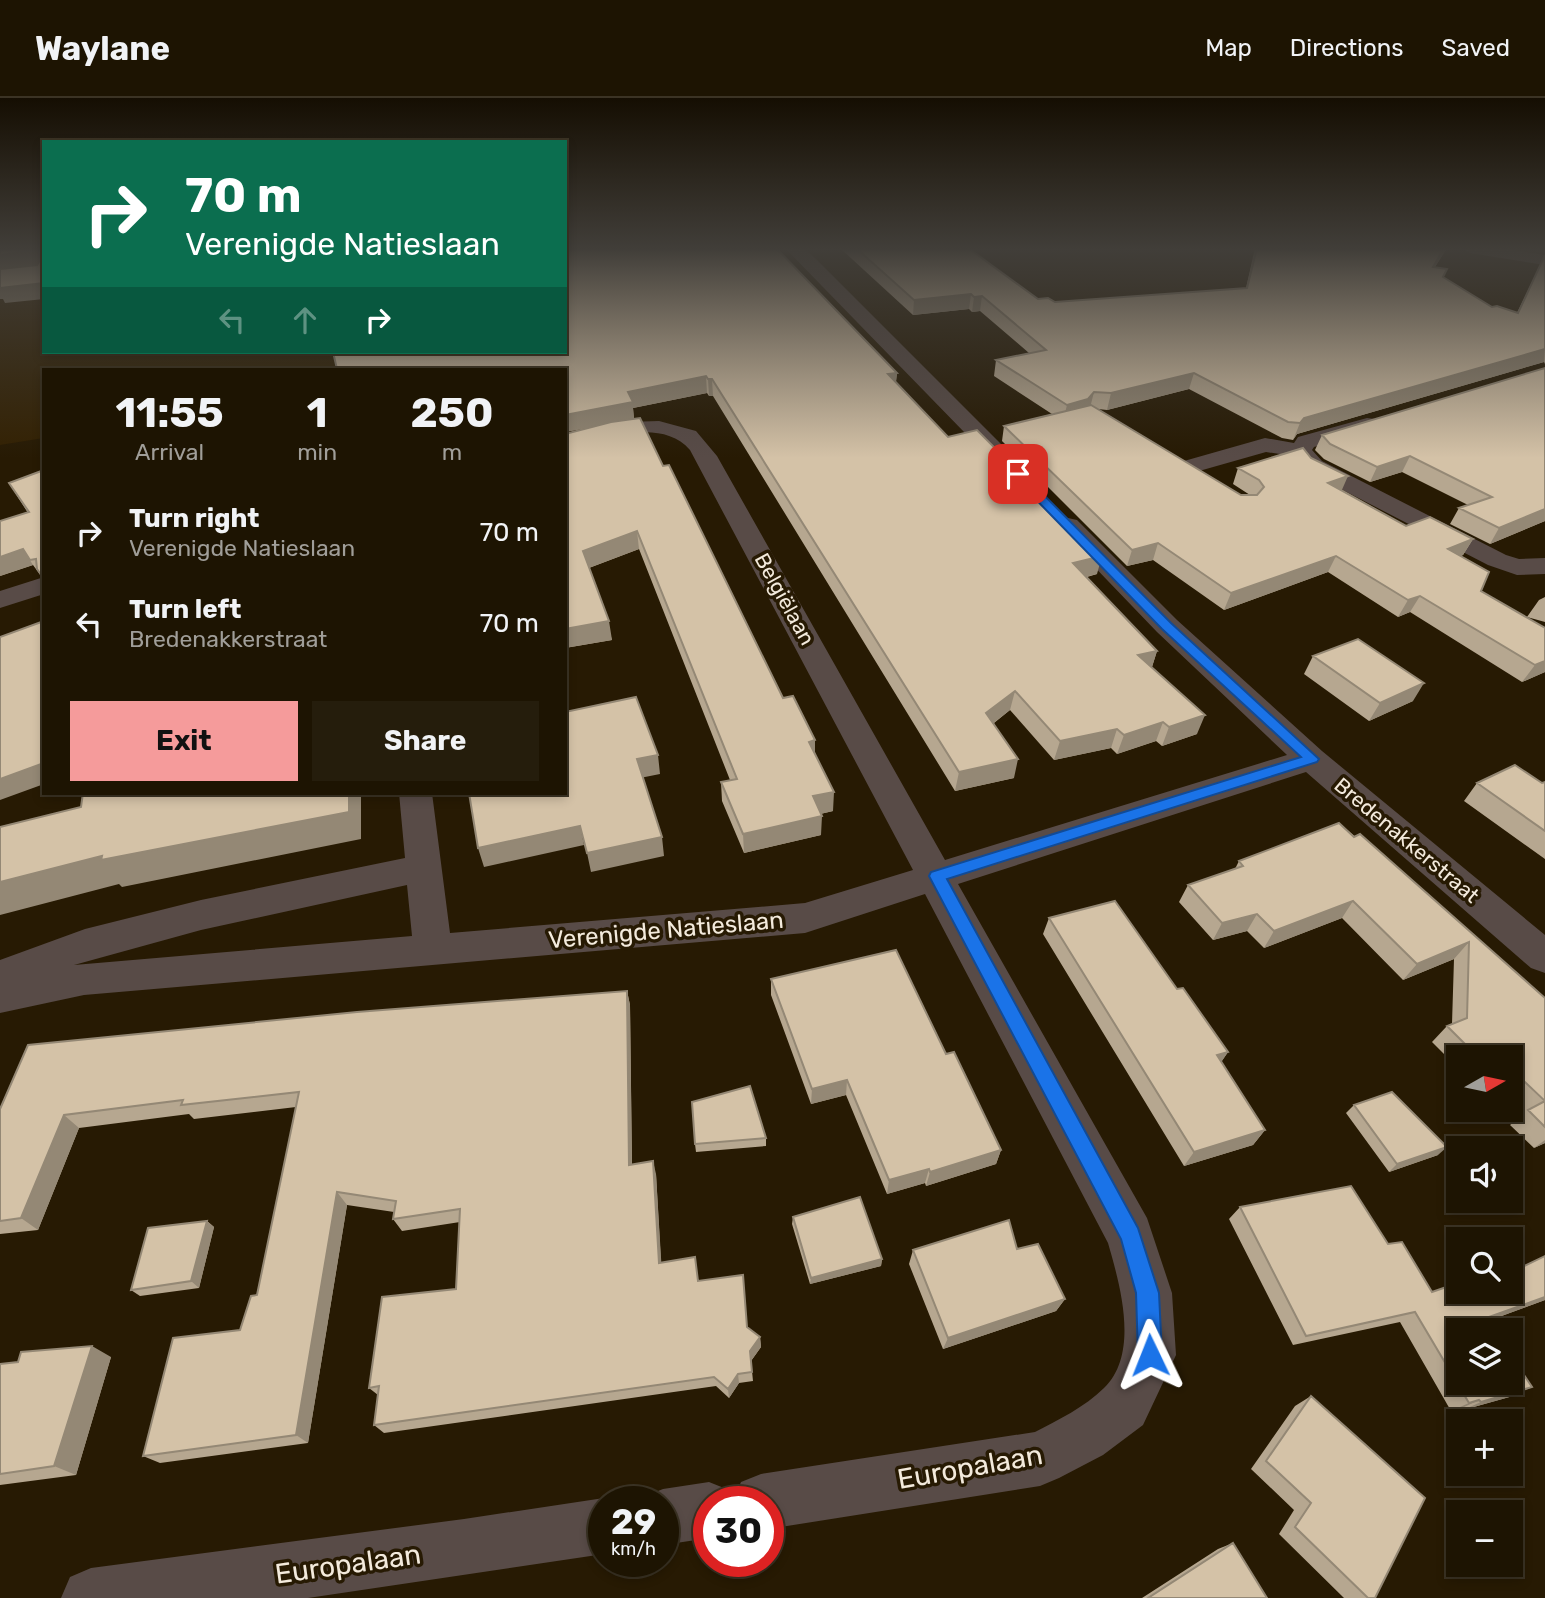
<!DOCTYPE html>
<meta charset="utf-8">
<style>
:root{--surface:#1d1402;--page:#251d0c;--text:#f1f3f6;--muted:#a09e99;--line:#3b3324;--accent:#f59b9b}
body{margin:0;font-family:Rubik,sans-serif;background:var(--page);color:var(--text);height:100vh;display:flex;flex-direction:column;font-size:26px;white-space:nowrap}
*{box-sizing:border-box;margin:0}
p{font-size:23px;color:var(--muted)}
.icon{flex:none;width:38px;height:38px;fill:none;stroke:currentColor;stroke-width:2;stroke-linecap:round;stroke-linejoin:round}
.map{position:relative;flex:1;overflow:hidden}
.sheet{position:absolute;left:42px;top:270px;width:525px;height:427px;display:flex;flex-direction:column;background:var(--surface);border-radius:0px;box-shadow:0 4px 10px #0003,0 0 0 2px var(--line)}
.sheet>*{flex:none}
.banner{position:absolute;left:42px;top:42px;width:525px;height:214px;border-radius:0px;box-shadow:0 4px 10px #0003,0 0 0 2px var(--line);background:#0b6e4f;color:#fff;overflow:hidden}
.needle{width:46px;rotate:81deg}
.controls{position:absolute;left:1446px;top:947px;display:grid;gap:14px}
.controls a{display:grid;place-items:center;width:77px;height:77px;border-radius:0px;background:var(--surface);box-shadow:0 4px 10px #0003,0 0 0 2px var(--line);font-size:35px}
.speed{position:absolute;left:588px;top:1388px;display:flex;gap:14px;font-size:35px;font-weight:700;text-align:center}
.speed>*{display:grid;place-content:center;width:91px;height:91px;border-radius:50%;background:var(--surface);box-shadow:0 4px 10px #0003,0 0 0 2px var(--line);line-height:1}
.speed small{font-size:18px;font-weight:400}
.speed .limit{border:10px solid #d22;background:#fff;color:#111}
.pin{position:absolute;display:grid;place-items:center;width:60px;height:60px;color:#fff;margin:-30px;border-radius:14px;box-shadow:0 4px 10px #0006}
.me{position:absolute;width:77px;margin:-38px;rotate:358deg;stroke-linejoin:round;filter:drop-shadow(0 0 5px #0008)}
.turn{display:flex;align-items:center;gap:24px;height:147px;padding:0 28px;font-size:32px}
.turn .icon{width:91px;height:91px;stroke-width:2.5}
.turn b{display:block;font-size:49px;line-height:60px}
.lanes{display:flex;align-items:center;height:66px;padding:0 28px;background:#0003;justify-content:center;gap:35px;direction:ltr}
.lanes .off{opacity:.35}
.eta{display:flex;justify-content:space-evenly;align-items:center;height:119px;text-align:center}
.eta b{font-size:42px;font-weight:700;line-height:49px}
.button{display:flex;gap:14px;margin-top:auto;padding:14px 28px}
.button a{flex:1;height:80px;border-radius:0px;background:var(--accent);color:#111;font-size:28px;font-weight:700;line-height:80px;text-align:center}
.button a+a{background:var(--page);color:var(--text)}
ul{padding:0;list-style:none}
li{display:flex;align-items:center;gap:21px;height:91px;padding:0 28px}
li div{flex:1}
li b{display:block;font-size:26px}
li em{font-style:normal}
header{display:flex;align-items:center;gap:42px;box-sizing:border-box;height:98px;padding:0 35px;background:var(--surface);border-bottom:2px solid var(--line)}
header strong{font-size:33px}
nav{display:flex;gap:38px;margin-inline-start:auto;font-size:24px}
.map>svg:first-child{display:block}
.built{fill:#332102}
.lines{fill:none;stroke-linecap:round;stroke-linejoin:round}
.minor{fill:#584b47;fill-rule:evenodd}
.wall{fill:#b6a790}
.shaded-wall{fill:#948875}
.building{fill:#d4c2a7;stroke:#948875;stroke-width:2}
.route{fill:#1a73e8;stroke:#114b97;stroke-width:2}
.labels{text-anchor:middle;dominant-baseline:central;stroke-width:7;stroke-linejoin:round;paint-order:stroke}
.far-street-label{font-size:21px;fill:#f3eadc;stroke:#271a03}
.street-label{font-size:24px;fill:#f3eadc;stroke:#271a03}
.near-street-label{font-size:28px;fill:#f3eadc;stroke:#271a03}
</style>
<header>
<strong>Waylane</strong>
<nav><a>Map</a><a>Directions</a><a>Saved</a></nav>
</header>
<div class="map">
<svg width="1545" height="1500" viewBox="0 0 1545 1500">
<rect width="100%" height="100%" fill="#271a03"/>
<path class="built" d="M 44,185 L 44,254 L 565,254 L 565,271 L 44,271 L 44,340 L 0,347 L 0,190 Z"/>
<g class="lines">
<path class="minor" d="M 785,150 L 803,150 L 815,160 L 1017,362 L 1020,367 L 1017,372 L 1001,372 Z
M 1462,150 L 1500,150 L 1545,157 L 1545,167 L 1470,155 Z
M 1367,320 L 1375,321 L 1378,326 L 1375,331 L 1314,349 L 1312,352 L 1322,363 L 1506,457 L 1519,461 L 1545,460 L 1545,476 L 1517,477 L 1488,467 L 1306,373 L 1293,358 L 1266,354 L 1185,377 L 1177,375 L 1174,370 L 1177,365 L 1265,340 L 1294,345 L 1298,339 Z
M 659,323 L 696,333 L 717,358 L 945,762 L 1287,657 L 1157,534 L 1059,432 L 1056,427 L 1059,422 L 1068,420 L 1077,422 L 1177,522 L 1322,653 L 1545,837 L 1545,875 L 1531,870 L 1306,674 L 958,786 L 1147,1120 L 1172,1195 L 1176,1257 L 1143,1327 L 1103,1357 L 1059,1380 L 1040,1388 L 768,1431 L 768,1404 L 709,1404 L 709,1440 L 663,1447 L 663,1404 L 641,1404 L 643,1399 L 663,1391 L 709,1384 L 729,1392 L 733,1403 L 741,1384 L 761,1376 L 1035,1334 C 1058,1322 1085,1309 1104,1290 C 1140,1255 1120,1187 1108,1145 L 925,796 L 805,835 L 84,897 L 0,915 L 0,862 L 85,831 L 201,802 L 405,760 L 399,695 L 432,695 L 450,835 L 805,805 L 913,772 L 690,352 C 660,318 602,342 565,351 L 565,337 L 627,324 ZM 407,787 L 412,838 L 74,867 L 201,832 Z
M 44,479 L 44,496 L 0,510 L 0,493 Z
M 604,1400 L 613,1404 L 604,1404 L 604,1456 L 308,1500 L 61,1500 L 70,1479 L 91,1470 L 464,1421 Z"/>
</g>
<path class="wall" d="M 840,150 L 968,150 L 1038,201 L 1055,204 L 1246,190 L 1255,150 L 1447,150 L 1435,169 L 1447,171 L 1443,179 L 1492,209 L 1517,215 L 1545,157 L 1545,266 L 1544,264 L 1297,336 L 1293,342 L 1282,340 L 1189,291 L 1107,312 L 1098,311 L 1241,397 L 1250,397 L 1233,386 L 1238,370 L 1342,392 L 1406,428 L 1473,441 L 1463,457 L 1461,458 L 1481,493 L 1545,574 L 1522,584 L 1410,514 L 1398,519 L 1328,474 L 1224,512 L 1153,462 L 1127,468 L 1002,343 L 1004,328 L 1052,316 L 994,278 L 996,262 L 1029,255 L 980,213 L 972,214 L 969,211 L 913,217 Z
M 1545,270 L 1545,423 L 1490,446 L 1450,426 L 1459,410 L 1468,407 L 1402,374 L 1370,384 L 1324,361 L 1315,352 L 1322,337 Z
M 565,271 L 897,275 L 896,284 L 948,339 L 1097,476 L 1087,479 L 1157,553 L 1152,569 L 1197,636 L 1162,648 L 1156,643 L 1117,656 L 1111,650 L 1054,662 L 1010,612 L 994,625 L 1014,680 L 955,693 L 713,298 L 709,298 L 707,295 L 633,310 L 634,321 L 663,368 L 783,600 L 815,655 L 833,713 L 820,716 L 821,737 L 744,755 L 722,703 L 721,684 L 730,682 L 639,451 L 589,470 L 612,542 L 565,550 L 565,336 L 587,330 L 565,334 Z
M 44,372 L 44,482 L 33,467 L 0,478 L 28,415 L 9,385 Z
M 1545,499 L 1545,524 L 1527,519 L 1539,502 Z
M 1313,558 L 1413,603 L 1369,623 L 1304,576 Z
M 1545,684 L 1545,761 L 1464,703 L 1477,685 L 1542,685 Z
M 1339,725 L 1545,900 L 1545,1045 L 1534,1050 L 1510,1027 L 1524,1015 L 1510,1002 L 1510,959 L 1458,959 L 1458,970 L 1432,944 L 1447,928 L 1452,926 L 1454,861 L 1403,882 L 1342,820 L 1264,850 L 1247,833 L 1213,842 L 1179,804 L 1188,787 L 1235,771 L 1239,763 Z
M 1049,820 L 1177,891 L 1228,954 L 1221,964 L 1265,1032 L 1253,1047 L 1184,1068 L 1043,836 Z
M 771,881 L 946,956 L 1001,1052 L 996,1066 L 926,1088 L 925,1085 L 887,1096 L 846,997 L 811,1006 L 771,897 Z
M 627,893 L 630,907 L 632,1066 L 656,1076 L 661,1165 L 698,1183 L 747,1229 L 760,1239 L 761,1249 L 751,1263 L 753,1283 L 739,1285 L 729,1300 L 716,1288 L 384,1335 L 374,1327 L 378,1297 L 369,1290 L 456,1191 L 460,1124 L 402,1133 L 393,1121 L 394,1114 L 347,1107 L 308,1345 L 160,1365 L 143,1358 L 240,1232 L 257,1197 L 296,1009 L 194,1021 L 189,1016 L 79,1030 L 38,1132 L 0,1136 L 0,1011 Z
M 1354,1007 L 1438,1057 L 1389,1074 L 1346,1015 Z
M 766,1040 L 766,1048 L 696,1054 L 695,1046 Z
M 1240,1109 L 1388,1146 L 1432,1194 L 1520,1170 L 1545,1158 L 1545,1202 L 1488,1223 L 1513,1298 L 1463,1312 L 1462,1310 L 1451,1313 L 1400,1224 L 1293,1247 L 1229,1121 Z
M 793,1119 L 882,1161 L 881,1168 L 810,1186 L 792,1126 Z
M 207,1123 L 214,1129 L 199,1190 L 140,1198 L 131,1192 Z
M 1017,1151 L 1065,1201 L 1056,1213 L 943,1251 L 909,1166 L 913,1152 Z
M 111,1259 L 76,1377 L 0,1387 L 0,1266 Z
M 1311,1298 L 1375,1500 L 1344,1500 L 1279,1436 L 1294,1412 L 1251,1371 L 1295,1308 Z
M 1233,1445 L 1267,1500 L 1142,1500 L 1218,1451 Z"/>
<path class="shaded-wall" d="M 1444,150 L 1447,150 L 1426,183 L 1433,169 Z
M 37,152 L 44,166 L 0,172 L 0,157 Z
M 44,185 L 44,201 L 5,205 L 3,201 L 0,201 L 0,187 Z
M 971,196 L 969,211 L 913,217 L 914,202 Z
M 982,198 L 980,213 L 972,214 L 974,199 Z
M 1545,251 L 1544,264 L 1297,336 L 1293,342 L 1300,325 L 1304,320 Z
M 897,275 L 895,291 L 888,276 Z
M 1194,275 L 1189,291 L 1107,312 L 1111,295 Z
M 706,278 L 707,295 L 633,310 L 634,321 L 565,334 L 565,317 L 628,294 Z
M 708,281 L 712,281 L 713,298 L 709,298 Z
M 1094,294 L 1090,310 L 1063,323 L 1067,307 Z
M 1410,358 L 1402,374 L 1370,384 L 1377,369 Z
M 1348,378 L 1341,394 L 1328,385 Z
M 1545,411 L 1545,423 L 1490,446 L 1499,430 Z
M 637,433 L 639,451 L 586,471 L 583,453 Z
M 1473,441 L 1463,457 L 1438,467 L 1448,451 Z
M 1158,445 L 1153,462 L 1127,468 L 1132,452 Z
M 23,451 L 33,467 L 0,478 L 0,459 Z
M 1102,458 L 1097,476 L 1069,483 L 1073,465 Z
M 1336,458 L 1328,474 L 1224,512 L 1231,495 Z
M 1420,498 L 1410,514 L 1398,519 L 1408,502 Z
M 609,523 L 612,542 L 565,550 L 565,531 Z
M 1157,553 L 1151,572 L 1138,557 Z
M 1545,563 L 1545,574 L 1522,584 L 1535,567 Z
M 1424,585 L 1413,603 L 1369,623 L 1380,605 Z
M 1015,593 L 1010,612 L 982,634 L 986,615 Z
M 1205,617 L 1197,636 L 1162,648 L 1169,629 Z
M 1163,624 L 1156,643 L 1117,656 L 1124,637 Z
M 1117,631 L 1111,650 L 1054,662 L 1060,643 Z
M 815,642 L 815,661 L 809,644 Z
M 658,657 L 660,676 L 640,680 L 637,661 Z
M 1018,661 L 1014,680 L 955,693 L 959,674 Z
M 44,665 L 44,686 L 0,702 L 0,681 Z
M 834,694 L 833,713 L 812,718 L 813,698 Z
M 349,695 L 361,695 L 361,741 L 122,789 L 119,786 L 0,817 L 0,784 Z
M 822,718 L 821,737 L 744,755 L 743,736 Z
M 580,728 L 584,747 L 484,769 L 478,750 Z
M 662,739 L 664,758 L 591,774 L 587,755 Z
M 1353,803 L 1342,820 L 1264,850 L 1274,833 Z
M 1257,816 L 1247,833 L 1213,842 L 1222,825 Z
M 1469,844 L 1454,861 L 1403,882 L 1417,866 Z
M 627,893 L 630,907 L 632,1079 L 629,1067 Z
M 1487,949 L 1476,959 L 1469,959 L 1474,955 Z
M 1228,954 L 1218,969 L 1217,957 Z
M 847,982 L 846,997 L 811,1006 L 812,991 Z
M 64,1017 L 79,1030 L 38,1132 L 21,1120 Z
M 1265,1032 L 1253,1047 L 1184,1068 L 1194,1054 Z
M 1545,1042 L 1545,1045 L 1534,1050 Z
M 1447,1049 L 1438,1057 L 1389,1074 L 1397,1066 Z
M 1001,1052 L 996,1066 L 926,1088 L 930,1074 Z
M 653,1063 L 656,1076 L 662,1176 L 659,1165 Z
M 929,1071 L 925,1085 L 887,1096 L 889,1082 Z
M 337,1094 L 347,1107 L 308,1345 L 296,1337 Z
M 207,1123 L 214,1129 L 199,1190 L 191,1183 Z
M 882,1161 L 881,1168 L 810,1186 L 811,1180 Z
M 1545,1199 L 1545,1202 L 1469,1230 L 1486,1220 Z
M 1065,1201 L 1056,1213 L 943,1251 L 948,1240 Z
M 760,1239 L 761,1249 L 751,1263 L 750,1253 Z
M 92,1248 L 111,1259 L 76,1377 L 54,1368 Z
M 738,1276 L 739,1285 L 729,1300 L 728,1291 Z
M 1532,1289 L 1513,1298 L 1463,1312 L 1481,1304 Z
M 1479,1302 L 1462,1310 L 1451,1313 L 1469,1305 Z"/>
<path class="building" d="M 0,150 L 44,150 L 44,185 L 0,190 L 0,171 L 37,167 L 39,164 L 39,155 L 37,152 L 0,157 Z
M 565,150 L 776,150 L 897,275 L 888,276 L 948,339 L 977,332 L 1102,458 L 1073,465 L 1157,553 L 1138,557 L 1205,617 L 1169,629 L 1163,624 L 1124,637 L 1117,631 L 1060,643 L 1015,593 L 986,615 L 1018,661 L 959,674 L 712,281 L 708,281 L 706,278 L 628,294 L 633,304 L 565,317 L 565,271 L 337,271 L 333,254 L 565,254 Z
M 856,150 L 968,150 L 1038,201 L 1048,200 L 1055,204 L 1247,190 L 1257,150 L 1444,150 L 1433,169 L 1447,171 L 1443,179 L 1492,209 L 1497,208 L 1518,215 L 1545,157 L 1545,251 L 1304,320 L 1300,325 L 1288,324 L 1194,275 L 1111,295 L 1094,294 L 1088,301 L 1067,307 L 996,262 L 1046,252 L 982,198 L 974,199 L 971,196 L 914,202 Z
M 1545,270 L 1545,411 L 1499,430 L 1459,410 L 1492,399 L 1410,358 L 1377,369 L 1330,346 L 1322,337 Z
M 1091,307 L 1241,397 L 1257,397 L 1264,389 L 1259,382 L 1238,370 L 1303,350 L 1311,360 L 1348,378 L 1328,385 L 1406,428 L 1430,419 L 1473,441 L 1448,451 L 1489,474 L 1481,493 L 1545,530 L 1545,563 L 1535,567 L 1420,498 L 1408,502 L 1336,458 L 1231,495 L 1158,445 L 1132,452 L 1004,328 Z
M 640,320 L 663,368 L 669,367 L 783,600 L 793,598 L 815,642 L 809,644 L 834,694 L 813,698 L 822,718 L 743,736 L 721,684 L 737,681 L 637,433 L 583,453 L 609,523 L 565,531 L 565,336 L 611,324 Z
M 44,372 L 44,481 L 37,471 L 36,461 L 30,462 L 23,451 L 0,459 L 0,423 L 29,414 L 9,385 Z
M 44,523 L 44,665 L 0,681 L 0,539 Z
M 1358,541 L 1424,585 L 1380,605 L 1313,558 Z
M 636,599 L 658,657 L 637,661 L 662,739 L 587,755 L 580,728 L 478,750 L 469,695 L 565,695 L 565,614 Z
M 1515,667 L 1542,685 L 1545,684 L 1545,733 L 1477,685 Z
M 83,695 L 349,695 L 349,714 L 101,762 L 102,758 L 0,784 L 0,729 L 81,709 Z
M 1339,725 L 1354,739 L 1360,736 L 1545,900 L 1545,1003 L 1510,970 L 1510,959 L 1498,959 L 1487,949 L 1474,955 L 1447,928 L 1467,920 L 1469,844 L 1417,866 L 1353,803 L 1274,833 L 1257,816 L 1222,825 L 1188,787 L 1243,768 L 1239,763 Z
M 1115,803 L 1177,891 L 1183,890 L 1228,954 L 1217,957 L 1265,1032 L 1194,1054 L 1049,820 Z
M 896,852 L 946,956 L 954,954 L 1001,1052 L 930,1074 L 929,1071 L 889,1082 L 847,982 L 812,991 L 771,881 Z
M 627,893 L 629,1067 L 653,1063 L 659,1165 L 695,1159 L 698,1183 L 743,1177 L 747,1229 L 760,1239 L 750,1253 L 752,1274 L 738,1276 L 728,1291 L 714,1279 L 374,1327 L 379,1288 L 369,1290 L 382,1199 L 456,1191 L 460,1111 L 393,1121 L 396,1103 L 337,1094 L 296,1337 L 143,1358 L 173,1240 L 240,1232 L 251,1198 L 257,1197 L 299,994 L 181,1007 L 183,1002 L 64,1017 L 21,1120 L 0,1123 L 0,1011 L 28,947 L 357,914 Z
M 750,988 L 766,1040 L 695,1046 L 692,1004 Z
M 1392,994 L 1447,1049 L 1397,1066 L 1354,1007 Z
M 1545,1003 L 1545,1029 L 1528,1012 Z
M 1351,1088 L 1388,1146 L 1402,1144 L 1432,1194 L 1458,1185 L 1458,1194 L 1510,1194 L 1510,1167 L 1516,1165 L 1520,1170 L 1545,1158 L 1545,1199 L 1486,1220 L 1494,1232 L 1458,1232 L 1458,1284 L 1510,1284 L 1510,1256 L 1532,1289 L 1481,1304 L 1479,1302 L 1469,1305 L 1415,1214 L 1306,1238 L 1240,1109 Z
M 860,1099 L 882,1161 L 811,1180 L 793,1119 Z
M 1009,1122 L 1017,1151 L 1038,1146 L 1065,1201 L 948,1240 L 913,1152 Z
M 207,1123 L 191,1183 L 131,1192 L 148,1130 Z
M 92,1248 L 54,1368 L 0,1376 L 0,1266 L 18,1264 L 21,1254 Z
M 1311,1298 L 1425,1400 L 1375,1500 L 1368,1500 L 1295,1429 L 1311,1405 L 1266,1363 Z
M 1233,1445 L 1267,1500 L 1148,1500 Z"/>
<linearGradient id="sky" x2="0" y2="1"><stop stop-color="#150e02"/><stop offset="0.42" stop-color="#413e39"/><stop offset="1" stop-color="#413e39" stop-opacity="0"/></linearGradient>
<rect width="1545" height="360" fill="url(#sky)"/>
<path class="route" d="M 1014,374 L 1021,374 L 1171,525 L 1319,661 L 1317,664 L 947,781 L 1138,1130 L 1159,1195 L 1162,1257 L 1158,1266 L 1150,1269 L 1142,1266 L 1138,1257 L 1136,1195 L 1121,1141 L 929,778 L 931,774 L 1301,659 L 1162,531 L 1014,379 Z"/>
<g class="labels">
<g class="far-street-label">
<text transform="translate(785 501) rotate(61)">Belgiëlaan</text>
<text transform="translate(1407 742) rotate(40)">Bredenakkerstraat</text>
</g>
<g class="street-label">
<text transform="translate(666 832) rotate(-5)">Verenigde Natieslaan</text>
</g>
<g class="near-street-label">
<text transform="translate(970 1369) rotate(-10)">Europalaan</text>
<text transform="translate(348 1466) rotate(-8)">Europalaan</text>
</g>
</g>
</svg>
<div class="controls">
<a><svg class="needle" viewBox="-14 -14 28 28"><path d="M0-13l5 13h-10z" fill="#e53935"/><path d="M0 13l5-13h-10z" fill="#a09e99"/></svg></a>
<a><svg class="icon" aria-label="sound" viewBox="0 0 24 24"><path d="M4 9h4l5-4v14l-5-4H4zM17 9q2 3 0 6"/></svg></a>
<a><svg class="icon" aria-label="search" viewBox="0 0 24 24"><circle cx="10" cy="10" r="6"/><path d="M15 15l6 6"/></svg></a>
<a><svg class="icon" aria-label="layers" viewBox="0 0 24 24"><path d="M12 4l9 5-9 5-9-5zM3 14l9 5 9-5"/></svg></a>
<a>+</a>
<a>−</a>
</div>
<div class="speed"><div>29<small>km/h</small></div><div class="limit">30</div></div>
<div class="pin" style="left:1018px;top:376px;background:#d93025"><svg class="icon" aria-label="arrive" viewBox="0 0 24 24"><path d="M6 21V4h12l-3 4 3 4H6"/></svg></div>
<svg class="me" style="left:1150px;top:1257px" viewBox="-20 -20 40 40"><path d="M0-17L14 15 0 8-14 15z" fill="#1a73e8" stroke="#fff" stroke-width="4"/></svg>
<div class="banner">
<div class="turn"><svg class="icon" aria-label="right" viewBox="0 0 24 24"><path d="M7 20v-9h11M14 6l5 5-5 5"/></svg><div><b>70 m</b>Verenigde Natieslaan</div></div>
<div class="lanes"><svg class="icon off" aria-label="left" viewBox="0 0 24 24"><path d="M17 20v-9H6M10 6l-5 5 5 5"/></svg><svg class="icon off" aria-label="ahead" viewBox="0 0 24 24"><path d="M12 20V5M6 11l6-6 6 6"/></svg><svg class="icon" aria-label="right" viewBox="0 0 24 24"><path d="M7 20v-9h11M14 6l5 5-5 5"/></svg></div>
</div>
<section class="sheet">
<div class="eta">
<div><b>11:55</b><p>Arrival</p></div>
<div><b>1</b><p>min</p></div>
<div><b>250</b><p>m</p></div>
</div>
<ul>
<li><svg class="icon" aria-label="right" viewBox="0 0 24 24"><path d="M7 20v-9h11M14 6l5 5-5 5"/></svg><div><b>Turn right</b><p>Verenigde Natieslaan</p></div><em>70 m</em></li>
<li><svg class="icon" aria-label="left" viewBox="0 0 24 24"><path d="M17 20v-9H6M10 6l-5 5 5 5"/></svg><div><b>Turn left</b><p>Bredenakkerstraat</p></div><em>70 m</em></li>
</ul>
<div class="button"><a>Exit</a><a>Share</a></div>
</section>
</div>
